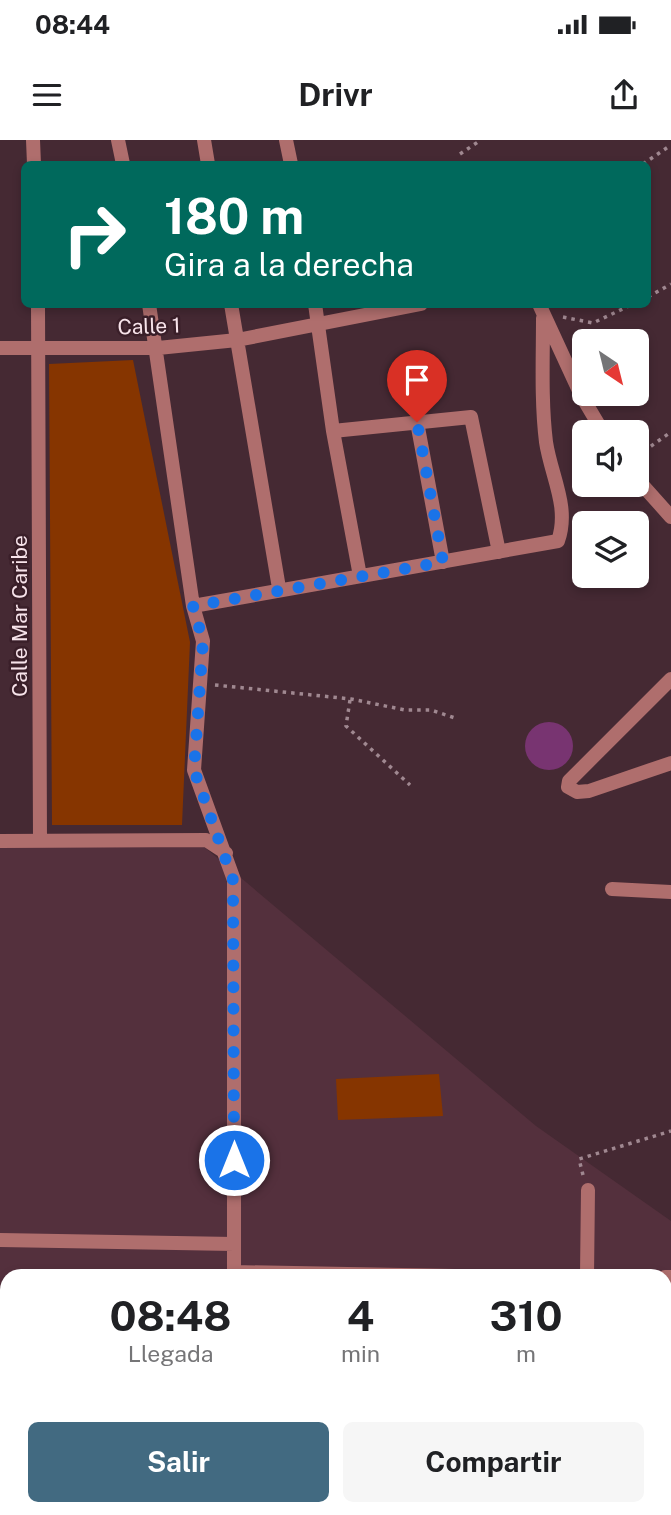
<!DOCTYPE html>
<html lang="es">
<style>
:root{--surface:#fff;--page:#f6f6f6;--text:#202124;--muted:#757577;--accent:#426a81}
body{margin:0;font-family:"Public Sans",sans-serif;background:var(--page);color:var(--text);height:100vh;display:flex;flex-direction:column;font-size:26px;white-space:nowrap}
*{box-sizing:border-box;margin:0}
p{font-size:23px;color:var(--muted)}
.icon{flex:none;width:38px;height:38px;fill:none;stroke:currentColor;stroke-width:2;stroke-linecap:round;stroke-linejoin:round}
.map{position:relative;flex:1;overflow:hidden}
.details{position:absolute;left:0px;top:1129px;width:672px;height:247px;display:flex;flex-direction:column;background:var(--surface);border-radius:21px 21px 0 0;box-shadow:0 4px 10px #0003}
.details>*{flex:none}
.top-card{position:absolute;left:21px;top:21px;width:630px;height:147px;border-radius:10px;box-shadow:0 4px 10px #0003;background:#00695c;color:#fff;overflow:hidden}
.needle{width:46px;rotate:145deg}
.controls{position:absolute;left:572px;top:189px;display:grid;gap:14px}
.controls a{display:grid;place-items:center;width:77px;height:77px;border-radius:10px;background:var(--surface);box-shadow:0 4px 10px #0003;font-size:35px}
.pin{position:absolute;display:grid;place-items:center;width:60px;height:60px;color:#fff;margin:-72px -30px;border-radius:50% 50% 50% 0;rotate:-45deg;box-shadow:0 0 7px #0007}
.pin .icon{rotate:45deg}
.me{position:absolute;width:77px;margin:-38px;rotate:0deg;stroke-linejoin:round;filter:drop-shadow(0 0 5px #0008)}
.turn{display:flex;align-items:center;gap:24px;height:147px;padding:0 28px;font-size:32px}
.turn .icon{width:91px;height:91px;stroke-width:2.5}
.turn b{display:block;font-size:49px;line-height:60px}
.eta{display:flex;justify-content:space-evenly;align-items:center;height:119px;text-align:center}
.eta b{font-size:42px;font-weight:700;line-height:49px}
.cta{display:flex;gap:14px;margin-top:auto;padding:14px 28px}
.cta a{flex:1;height:80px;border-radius:10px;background:var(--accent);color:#fff;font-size:28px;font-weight:700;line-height:80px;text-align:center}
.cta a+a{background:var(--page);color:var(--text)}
.status{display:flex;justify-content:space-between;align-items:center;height:49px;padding:0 35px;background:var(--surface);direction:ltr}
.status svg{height:19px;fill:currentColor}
header{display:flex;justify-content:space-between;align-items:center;height:91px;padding:0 28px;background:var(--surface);font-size:32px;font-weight:700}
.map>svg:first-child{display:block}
.built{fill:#54303d;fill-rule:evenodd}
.green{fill:#863500}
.building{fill:#783471}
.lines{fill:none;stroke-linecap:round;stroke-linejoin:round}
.path{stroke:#a08891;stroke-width:3.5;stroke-dasharray:3.5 5;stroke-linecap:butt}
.lane{stroke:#af6e6d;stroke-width:9}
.street{stroke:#af6e6d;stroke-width:14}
.route{stroke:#1a73e8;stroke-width:12;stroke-dasharray:0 21.6}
.labels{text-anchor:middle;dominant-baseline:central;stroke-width:5;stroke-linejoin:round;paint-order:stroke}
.street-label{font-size:21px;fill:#f7e3ea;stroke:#3a1f29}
</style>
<div class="status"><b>08:44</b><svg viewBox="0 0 49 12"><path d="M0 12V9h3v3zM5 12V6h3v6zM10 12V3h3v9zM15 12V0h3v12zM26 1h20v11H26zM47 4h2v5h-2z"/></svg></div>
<header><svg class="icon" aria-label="menu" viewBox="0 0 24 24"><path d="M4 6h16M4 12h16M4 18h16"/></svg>Drivr<svg class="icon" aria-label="share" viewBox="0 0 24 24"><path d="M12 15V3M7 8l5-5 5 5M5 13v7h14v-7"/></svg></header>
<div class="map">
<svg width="671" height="1375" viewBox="0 0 671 1375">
<rect width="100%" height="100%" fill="#452933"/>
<path class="built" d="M 0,706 L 203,706 L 536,986 L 671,1081 L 671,1375 L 0,1375 ZM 7,1136 L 665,1136 L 665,1368 L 7,1368 Z"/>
<path class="green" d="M 133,220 L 190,502 L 182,685 L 52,685 L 49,224 Z
M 439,934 L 443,976 L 338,980 L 336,939 Z
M 0,1157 L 7,1157 L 7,1218 L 0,1218 Z"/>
<path class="building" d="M525 606a24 24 0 1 1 48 0a24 24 0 1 1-48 0Z"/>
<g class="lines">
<path class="path" d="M 460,14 L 481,0
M 643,24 L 671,5
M 648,157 L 671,144
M 563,177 L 593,183 L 633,164
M 637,316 L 671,292
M 215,545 L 351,559 L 405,570 L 431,570 L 458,579
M 350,560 L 346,586 L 410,645
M 583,1035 L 579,1019 L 671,991"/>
<path class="lane" d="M 0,1292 L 7,1295
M 29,1375 L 32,1368"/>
<path class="street" d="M 33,0 L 34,24
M 118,0 L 123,24
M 204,0 L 208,24
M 286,0 L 291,24
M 38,164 L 40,701
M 149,164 L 193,466 L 203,501 L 194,630 L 234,740 L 234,1136
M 231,164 L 279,448
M 315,164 L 333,291 L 360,436
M 539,164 L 581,255 L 603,292
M 0,208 L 158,208 L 237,200 L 421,164
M 417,282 L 443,422
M 333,291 L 471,277 L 499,412
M 637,339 L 671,377
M 193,466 L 558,401 C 570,367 551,336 546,302 C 541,261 543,219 543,178
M 671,539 L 569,641 L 568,647 L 577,652 L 589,651 L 671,623
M 0,701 L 206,700 L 226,713
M 612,749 L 671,752
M 0,1100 L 234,1104
M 234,1132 L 455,1136
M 587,1136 L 588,1050
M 665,1137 L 671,1137
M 229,1375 L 229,1368
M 583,1375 L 583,1368"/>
</g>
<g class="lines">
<path class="route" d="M 234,1020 L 233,740 L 194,630 L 203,501 L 193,466 L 443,422 L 417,282"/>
</g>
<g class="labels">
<g class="street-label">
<text transform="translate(149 186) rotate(-2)">Calle 1</text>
<text transform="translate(19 476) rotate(-90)">Calle Mar Caribe</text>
</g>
</g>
</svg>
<div class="controls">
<a><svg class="needle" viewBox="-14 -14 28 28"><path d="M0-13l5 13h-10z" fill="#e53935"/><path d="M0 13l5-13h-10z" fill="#757577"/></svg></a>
<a><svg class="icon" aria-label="sound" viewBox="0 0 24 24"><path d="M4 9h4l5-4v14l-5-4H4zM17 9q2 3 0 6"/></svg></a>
<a><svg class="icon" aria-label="layers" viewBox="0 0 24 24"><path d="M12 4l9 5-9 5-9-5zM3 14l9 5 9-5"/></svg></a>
</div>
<div class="pin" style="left:417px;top:282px;background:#d93025"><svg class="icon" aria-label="arrive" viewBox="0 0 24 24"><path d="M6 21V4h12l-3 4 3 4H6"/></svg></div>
<svg class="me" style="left:234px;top:1020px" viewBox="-20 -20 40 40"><circle r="17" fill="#1a73e8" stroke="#fff" stroke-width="3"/><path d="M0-11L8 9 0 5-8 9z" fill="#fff"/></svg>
<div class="top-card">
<div class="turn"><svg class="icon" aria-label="right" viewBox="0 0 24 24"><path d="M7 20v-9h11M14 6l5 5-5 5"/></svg><div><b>180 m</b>Gira a la derecha</div></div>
</div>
<section class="details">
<div class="eta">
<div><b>08:48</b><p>Llegada</p></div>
<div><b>4</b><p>min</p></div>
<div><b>310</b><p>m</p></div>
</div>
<div class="cta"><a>Salir</a><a>Compartir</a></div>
</section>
</div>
